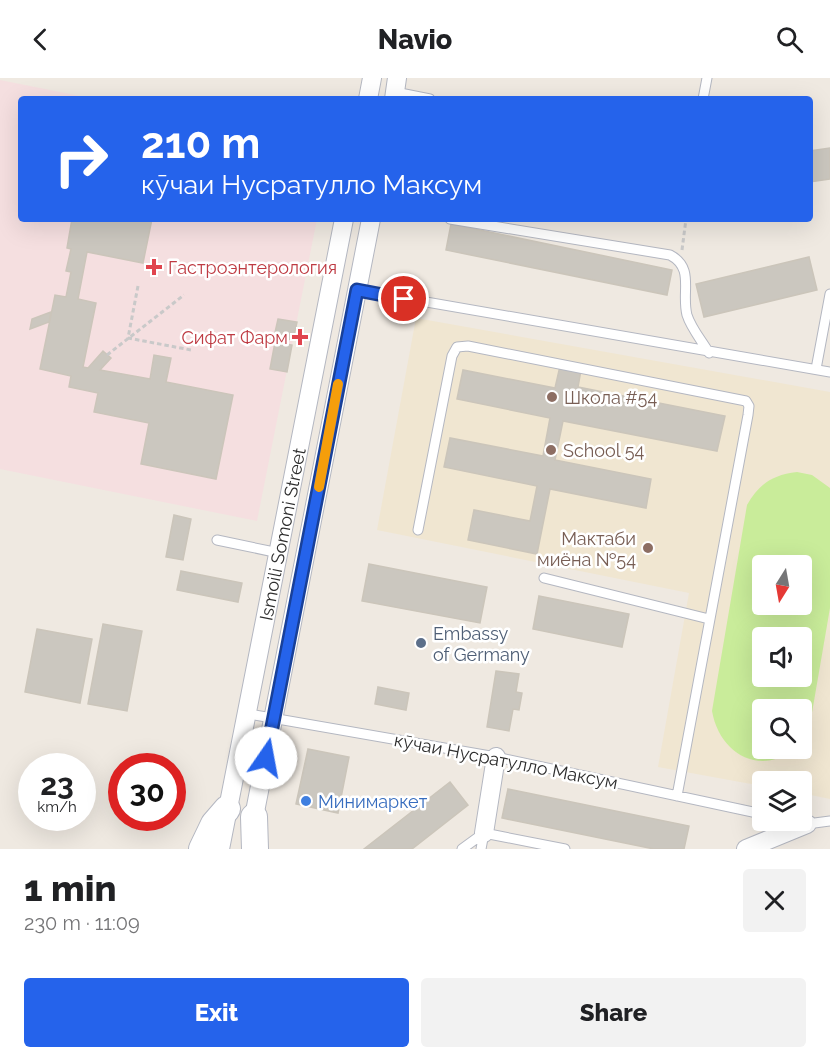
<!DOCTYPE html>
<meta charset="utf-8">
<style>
:root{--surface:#fff;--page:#f2f2f2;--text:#202124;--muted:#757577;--accent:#2563eb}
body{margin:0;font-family:Raleway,sans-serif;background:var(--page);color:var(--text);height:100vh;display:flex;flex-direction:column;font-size:22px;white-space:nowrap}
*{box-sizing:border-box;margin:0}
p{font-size:20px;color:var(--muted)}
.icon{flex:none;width:33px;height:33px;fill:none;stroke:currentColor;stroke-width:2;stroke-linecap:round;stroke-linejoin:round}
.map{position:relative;height:771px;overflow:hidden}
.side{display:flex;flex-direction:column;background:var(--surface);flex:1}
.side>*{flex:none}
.banner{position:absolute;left:18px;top:18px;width:795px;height:126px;border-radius:6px;box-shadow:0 6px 24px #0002;background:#2563eb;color:#fff;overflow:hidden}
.needle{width:39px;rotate:191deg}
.controls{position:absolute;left:752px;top:477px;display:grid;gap:12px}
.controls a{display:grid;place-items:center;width:60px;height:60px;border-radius:6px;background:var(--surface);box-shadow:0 6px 24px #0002;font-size:30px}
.speed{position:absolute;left:18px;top:675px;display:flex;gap:12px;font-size:30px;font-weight:700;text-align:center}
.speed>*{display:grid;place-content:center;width:78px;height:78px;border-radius:50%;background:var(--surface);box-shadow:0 6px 24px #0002;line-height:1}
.speed small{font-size:15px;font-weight:400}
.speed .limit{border:9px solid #d22;background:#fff;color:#111}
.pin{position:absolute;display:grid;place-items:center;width:51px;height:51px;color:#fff;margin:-26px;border:3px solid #fff;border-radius:50%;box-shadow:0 2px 6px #0007}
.me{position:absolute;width:66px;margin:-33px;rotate:12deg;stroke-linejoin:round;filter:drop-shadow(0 0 4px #0008)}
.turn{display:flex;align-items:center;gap:21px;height:126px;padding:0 24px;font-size:27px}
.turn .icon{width:78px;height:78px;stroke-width:2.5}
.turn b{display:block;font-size:42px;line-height:51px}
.round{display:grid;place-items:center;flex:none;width:63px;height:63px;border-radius:6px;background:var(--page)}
.head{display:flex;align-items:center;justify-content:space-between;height:102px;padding:0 24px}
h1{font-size:36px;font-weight:800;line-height:45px}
.action{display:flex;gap:12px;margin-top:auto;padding:12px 24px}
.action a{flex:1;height:69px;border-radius:6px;background:var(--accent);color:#fff;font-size:24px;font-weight:800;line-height:69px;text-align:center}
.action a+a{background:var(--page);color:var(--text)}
header{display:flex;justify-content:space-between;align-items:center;height:78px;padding:0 24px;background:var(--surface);font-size:27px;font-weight:800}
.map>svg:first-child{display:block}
.education{fill:#f0e6d1;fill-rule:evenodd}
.medical{fill:#f5dfe0}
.pitch{fill:#c9ec9a;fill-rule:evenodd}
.building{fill:#cbc7bf;stroke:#cbc5ba;stroke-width:1.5}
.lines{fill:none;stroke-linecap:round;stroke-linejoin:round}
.lane-casing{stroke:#b4b7c1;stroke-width:11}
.street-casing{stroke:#b4b7c1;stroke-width:20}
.secondary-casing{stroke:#b4b7c1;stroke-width:28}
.path{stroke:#c9c9c9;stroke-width:3;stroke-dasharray:4.5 3;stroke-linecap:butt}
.lane{stroke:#fff;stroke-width:9}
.street{stroke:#fff;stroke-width:18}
.secondary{stroke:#fff;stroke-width:26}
.route-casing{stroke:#184099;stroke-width:15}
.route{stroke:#2563eb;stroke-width:10}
.slow{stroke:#f59e0b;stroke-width:10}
.health-dot{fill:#e0444e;stroke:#fff;stroke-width:2}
.education-dot{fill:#8d6e63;stroke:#fff;stroke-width:2}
.service-dot{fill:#5c6f8a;stroke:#fff;stroke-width:2}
.shop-dot{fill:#3f7fe0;stroke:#fff;stroke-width:2}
.labels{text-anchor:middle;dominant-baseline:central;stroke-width:5;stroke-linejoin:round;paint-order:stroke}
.health-label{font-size:18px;fill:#be3a42;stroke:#fff;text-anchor:start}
.education-label{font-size:18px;fill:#785e54;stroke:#fff;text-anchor:start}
.street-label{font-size:18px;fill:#2e2e2e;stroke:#fff}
.service-label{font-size:18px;fill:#4e5e75;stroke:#fff;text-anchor:start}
.shop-label{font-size:18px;fill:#366cbe;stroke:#fff;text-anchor:start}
</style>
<header><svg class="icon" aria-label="back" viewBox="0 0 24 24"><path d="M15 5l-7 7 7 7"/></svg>Navio<svg class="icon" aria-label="search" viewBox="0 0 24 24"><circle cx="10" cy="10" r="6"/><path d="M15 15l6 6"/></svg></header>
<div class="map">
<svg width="830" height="771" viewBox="0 0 830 771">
<rect width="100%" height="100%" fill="#efe9e1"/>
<path class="education" d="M 416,240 L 830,314 L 830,721 L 801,715 L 801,704 L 762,704 L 762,708 L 658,689 L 689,515 L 377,452 ZM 762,488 L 801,488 L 801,526 L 762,526 ZM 762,560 L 801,560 L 801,598 L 762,598 ZM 762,632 L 801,632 L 801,670 L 762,670 Z"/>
<path class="medical" d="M 0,2 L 95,21 L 21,21 L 21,141 L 317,141 L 257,443 L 0,391 Z"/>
<path class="pitch" d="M 797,394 L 812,397 L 830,410 L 830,530 L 809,652 L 801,665 L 801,632 L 762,632 L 762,670 L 795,671 C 758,699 719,674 712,633 L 747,427 C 759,406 772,397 797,394 ZM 762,488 L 801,488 L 801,526 L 762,526 ZM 762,560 L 801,560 L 801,598 L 762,598 Z"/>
<path class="building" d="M 830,70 L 830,101 L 810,104 L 810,73 Z
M 72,141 L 152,141 L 143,185 L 87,174 L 78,221 L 96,225 L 83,289 L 88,290 L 103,273 L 111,280 L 100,292 L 150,301 L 154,277 L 171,280 L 166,304 L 233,317 L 216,401 L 141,386 L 149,345 L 94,334 L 98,315 L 69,309 L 71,298 L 40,291 L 55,217 L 66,219 L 71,194 L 66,193 L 71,171 L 67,170 Z
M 451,146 L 672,192 L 667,217 L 446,172 Z
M 809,179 L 817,212 L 704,239 L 696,206 Z
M 51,234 L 49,244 L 30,251 L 32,241 Z
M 278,241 L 297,244 L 293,262 L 274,259 Z
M 275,264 L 292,267 L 287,294 L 270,291 Z
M 560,288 L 581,292 L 578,309 L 725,338 L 717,373 L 563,343 L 555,382 L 651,401 L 646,430 L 550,411 L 537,476 L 468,462 L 474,432 L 530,443 L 537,408 L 444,389 L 450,360 L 543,378 L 550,340 L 457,321 L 463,292 L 555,310 Z
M 174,437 L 191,441 L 183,482 L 166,479 Z
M 369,486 L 487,509 L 480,545 L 362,523 Z
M 181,493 L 242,505 L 238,524 L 177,512 Z
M 539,518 L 629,536 L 622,569 L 533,551 Z
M 103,546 L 142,553 L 127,633 L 88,626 Z
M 37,551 L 92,561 L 80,625 L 25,614 Z
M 496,593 L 519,596 L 516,614 L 522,615 L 519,632 L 513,631 L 509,653 L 487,649 Z
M 378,609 L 409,615 L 406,632 L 375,626 Z
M 308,671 L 349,679 L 338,735 L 296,726 Z
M 450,704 L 468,727 L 412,771 L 364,771 Z
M 508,711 L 689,748 L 684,771 L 654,771 L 502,740 Z"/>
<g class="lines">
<defs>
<path id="lane" d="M 395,14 L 430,21
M 703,21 L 707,0
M 450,141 L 670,177 C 695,190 681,214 687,237 C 691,250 702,263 709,275
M 357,212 L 830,294
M 816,291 L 830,216
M 418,452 L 452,278 L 457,269 L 468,268 L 746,323 L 749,328 L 748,337 L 677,718
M 217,462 L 279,475
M 544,500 L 709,541
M 249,636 L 496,679 L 762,736
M 790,742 L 807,746 L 830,743
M 462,771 L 484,755 L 565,771
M 481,771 L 484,755"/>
<g id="street">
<path d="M 368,21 L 372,0"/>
<path d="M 394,21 L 397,0"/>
<path d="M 252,749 L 371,141"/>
<path d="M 484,755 L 496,679"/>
<path id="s1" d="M 220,771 L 344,141"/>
<path d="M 746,771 L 807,746"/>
</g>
<path id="secondary" d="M 254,739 L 255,771
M 202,771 L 214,746 L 227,731"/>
</defs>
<use href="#lane" class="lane-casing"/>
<use href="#street" class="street-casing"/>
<use href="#secondary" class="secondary-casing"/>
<path class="path" d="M 682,172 L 686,141
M 138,208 L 128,260 L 191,272
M 107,277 L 184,217"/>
<use href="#lane" class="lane"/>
<use href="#street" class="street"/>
<use href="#secondary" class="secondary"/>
</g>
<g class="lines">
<defs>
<path id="route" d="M 266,680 L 357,212 L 404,221"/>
</defs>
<use href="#route" class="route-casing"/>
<use href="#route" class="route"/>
<path class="slow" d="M 319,409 L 338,306"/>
</g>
<g class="health-dot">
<path d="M151 180h6v6h6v6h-6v6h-6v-6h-6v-6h6z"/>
<path d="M297 250h6v6h6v6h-6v6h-6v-6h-6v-6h6z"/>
</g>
<g class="education-dot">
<circle cx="552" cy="319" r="6"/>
<circle cx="551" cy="372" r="6"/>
<circle cx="648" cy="470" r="6"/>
</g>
<circle class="service-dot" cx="421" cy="565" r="6"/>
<circle class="shop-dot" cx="306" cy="723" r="6"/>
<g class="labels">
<g class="health-label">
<text x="168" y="189">Гастроэнтерология</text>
<text x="288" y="259" text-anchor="end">Сифат Фарм</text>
</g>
<g class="education-label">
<text x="564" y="319">Школа #54</text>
<text x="563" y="372">School 54</text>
<text x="636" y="460" text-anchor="end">Мактаби<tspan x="636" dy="21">миёна №54</tspan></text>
</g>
<g class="street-label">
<text stroke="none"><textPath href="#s1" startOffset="321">Ismoili Somoni Street</textPath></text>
<text transform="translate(506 683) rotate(11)">кӯчаи Нусратулло Максум</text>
</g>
<g class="service-label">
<text x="433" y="555">Embassy<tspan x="433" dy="21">of Germany</tspan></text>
</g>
<g class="shop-label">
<text x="318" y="723">Минимаркет</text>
</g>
</g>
</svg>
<div class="controls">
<a><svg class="needle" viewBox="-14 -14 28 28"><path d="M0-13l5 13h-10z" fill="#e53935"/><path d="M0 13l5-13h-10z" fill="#757577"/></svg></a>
<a><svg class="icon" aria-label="sound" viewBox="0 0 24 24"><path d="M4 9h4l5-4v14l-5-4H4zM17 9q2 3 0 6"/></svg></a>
<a><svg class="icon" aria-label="search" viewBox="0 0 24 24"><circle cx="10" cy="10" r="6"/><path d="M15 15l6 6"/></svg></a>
<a><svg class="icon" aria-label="layers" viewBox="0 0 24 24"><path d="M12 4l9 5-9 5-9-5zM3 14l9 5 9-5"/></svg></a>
</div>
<div class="speed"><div>23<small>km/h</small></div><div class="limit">30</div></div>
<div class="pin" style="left:404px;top:221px;background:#d93025"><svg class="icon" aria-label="arrive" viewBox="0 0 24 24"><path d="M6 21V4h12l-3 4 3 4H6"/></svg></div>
<svg class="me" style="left:266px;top:680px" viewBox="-20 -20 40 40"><circle r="19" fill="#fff"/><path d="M0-13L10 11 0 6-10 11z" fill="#2563eb"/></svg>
<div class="banner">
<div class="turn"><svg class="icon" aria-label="right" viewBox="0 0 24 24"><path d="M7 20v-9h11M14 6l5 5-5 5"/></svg><div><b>210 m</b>кӯчаи Нусратулло Максум</div></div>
</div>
</div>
<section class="side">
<div class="head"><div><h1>1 min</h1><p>230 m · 11:09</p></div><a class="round"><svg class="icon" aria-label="close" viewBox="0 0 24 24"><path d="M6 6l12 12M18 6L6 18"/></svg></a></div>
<div class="action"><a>Exit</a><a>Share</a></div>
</section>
